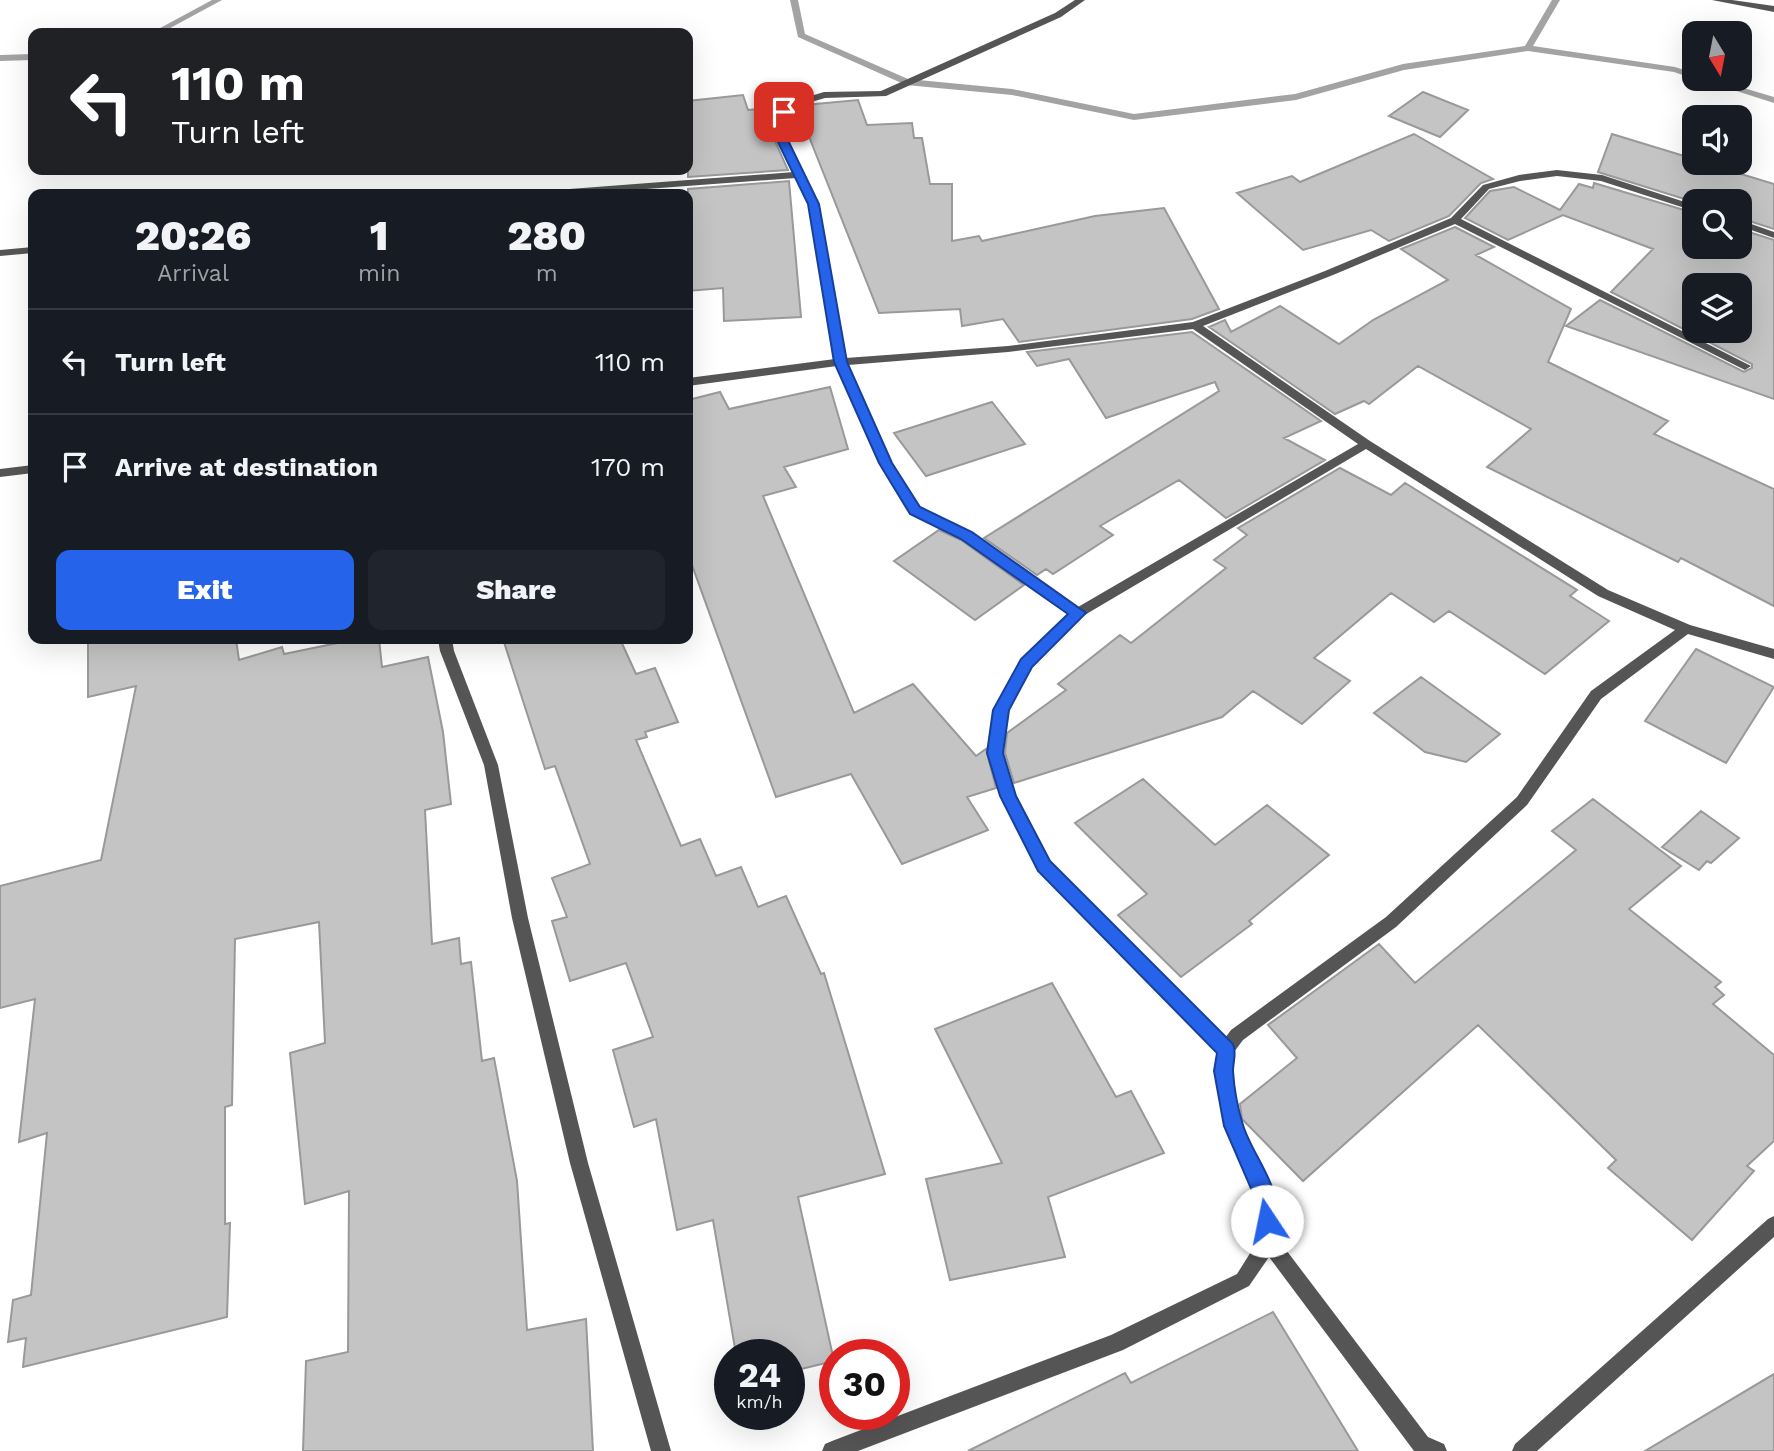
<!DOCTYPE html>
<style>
:root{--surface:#171b24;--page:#20242c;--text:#f1f3f6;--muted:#9ea1a6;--line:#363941;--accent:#2563eb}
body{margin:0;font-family:"Work Sans",sans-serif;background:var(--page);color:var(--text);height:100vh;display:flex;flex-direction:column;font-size:26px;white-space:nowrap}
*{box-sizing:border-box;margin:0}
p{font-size:23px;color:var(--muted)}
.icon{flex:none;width:38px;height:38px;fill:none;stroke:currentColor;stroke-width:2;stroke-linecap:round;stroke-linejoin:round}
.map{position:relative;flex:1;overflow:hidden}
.sheet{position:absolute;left:28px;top:189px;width:665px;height:455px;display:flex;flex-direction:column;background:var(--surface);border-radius:14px;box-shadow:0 7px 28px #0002}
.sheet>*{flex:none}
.guide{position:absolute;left:28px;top:28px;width:665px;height:147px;border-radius:14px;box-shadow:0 7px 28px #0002;background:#202124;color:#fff;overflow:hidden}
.needle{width:46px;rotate:170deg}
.tools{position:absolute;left:1682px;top:21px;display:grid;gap:14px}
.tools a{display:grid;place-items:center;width:70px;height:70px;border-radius:14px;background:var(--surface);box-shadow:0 7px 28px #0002;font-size:35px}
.speed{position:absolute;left:714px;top:1339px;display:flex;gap:14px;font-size:35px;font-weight:700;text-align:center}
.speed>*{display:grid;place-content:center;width:91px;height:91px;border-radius:50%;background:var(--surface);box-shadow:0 7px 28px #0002;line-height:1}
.speed small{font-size:18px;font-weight:400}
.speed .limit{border:10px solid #d22;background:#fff;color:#111}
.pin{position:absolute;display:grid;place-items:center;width:60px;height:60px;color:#fff;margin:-30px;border-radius:14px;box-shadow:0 4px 10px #0006}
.me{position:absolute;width:77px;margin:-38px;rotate:349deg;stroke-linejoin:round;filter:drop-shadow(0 0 5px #0008)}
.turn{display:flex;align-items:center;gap:24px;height:147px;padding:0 28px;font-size:32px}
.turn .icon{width:91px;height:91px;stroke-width:2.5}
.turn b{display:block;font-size:49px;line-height:60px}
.eta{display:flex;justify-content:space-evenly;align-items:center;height:119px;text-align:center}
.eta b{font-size:42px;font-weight:800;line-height:49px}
.button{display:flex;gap:14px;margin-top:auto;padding:14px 28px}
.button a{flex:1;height:80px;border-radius:14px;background:var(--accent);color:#fff;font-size:28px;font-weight:800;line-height:80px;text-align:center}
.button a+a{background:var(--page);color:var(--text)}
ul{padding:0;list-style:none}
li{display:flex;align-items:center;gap:21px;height:105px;padding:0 28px;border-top:2px solid var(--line)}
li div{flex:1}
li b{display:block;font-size:26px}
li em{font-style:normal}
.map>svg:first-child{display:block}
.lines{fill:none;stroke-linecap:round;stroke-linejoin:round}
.stream{fill:#a3a3a3;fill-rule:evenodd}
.building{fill:#c4c4c4;stroke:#999;stroke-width:2;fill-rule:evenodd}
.street{fill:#555;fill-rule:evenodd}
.route{fill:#2563eb;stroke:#184099;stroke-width:2}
</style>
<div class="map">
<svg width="1774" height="1451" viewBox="0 0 1774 1451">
<rect width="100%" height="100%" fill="#fff"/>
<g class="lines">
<path class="stream" d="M 212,0 L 222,0 L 161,33 L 151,33 Z
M 790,0 L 798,0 L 805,34 L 908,79 L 1012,89 L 1134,114 L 1295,94 L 1403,64 L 1525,46 L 1552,0 L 1560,0 L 1533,46 L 1675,67 L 1694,73 L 1694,79 L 1674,72 L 1528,51 L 1404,70 L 1296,100 L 1134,120 L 1012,95 L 906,85 L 798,37 Z
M 33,54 L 33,60 L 0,61 L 0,55 Z
M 1699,79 L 1713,79 L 1774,97 L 1774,103 Z"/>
</g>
<path class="building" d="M 1423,92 L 1468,110 L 1440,137 L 1389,116 Z
M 743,95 L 748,110 L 781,107 L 777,111 L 770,130 L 788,170 L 688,177 L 688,101 Z
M 858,100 L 867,125 L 912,123 L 914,138 L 922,138 L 930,184 L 952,184 L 952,241 L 979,236 L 982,241 L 1095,216 L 1164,208 L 1219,309 L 1192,319 L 1019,342 L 1003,319 L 962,326 L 960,309 L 879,313 L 798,109 L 815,104 Z
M 1414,134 L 1493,179 L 1481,183 L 1449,216 L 1389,241 L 1371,230 L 1303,250 L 1237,193 L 1292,176 L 1300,182 Z
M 1612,134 L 1694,159 L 1694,163 L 1705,163 L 1774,184 L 1774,229 L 1740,218 L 1740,201 L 1694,202 L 1598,172 Z
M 789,181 L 801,317 L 724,321 L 723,288 L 688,291 L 688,189 Z
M 1594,183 L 1694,213 L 1694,247 L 1740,247 L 1740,229 L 1774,240 L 1774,399 L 1566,326 L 1600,300 L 1744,372 L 1752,368 L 1752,364 L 1611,292 L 1653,249 L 1563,215 L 1508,240 L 1465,218 L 1490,191 L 1514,187 L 1560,210 L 1579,184 L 1593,188 ZM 1694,285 L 1740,285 L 1740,331 L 1694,331 Z
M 1455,227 L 1494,247 L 1476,255 L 1571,309 L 1548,362 L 1668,421 L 1654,434 L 1774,489 L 1774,606 L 1681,558 L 1678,562 L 1487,467 L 1531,429 L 1418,366 L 1369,404 L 1364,401 L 1335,414 L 1209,327 L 1225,320 L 1231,332 L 1280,306 L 1339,344 L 1373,320 L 1448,280 L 1401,249 Z
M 1192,332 L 1321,421 L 1284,438 L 1325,460 L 1226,518 L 1179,480 L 1100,526 L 1113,535 L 1053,574 L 1046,569 L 1037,575 L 984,538 L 1219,391 L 1215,382 L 1106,418 L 1069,359 L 1037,366 L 1027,352 Z
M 830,387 L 848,449 L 784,467 L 796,487 L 763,496 L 854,713 L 913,684 L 976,756 L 986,749 L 996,788 L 967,797 L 988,830 L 902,864 L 851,774 L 776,797 L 688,554 L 688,400 L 720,392 L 729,409 Z
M 992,402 L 1025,444 L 926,476 L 894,433 Z
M 1340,468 L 1391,495 L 1405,483 L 1577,590 L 1570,596 L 1609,621 L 1545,674 L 1449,611 L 1434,622 L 1391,593 L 1314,658 L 1350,681 L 1302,724 L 1253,691 L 1222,717 L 1014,783 L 1005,753 L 1007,733 L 1066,690 L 1058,684 L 1120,635 L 1131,643 L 1226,568 L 1214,560 L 1247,535 L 1238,528 Z
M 939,530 L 961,540 L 1024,585 L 975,620 L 894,561 Z
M 88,639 L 236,639 L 239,660 L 282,647 L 284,654 L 357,639 L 379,639 L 382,667 L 428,657 L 443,732 L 451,804 L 425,810 L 432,944 L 459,938 L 461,964 L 471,962 L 482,1061 L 494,1058 L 517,1181 L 527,1330 L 586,1319 L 593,1451 L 303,1451 L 306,1361 L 348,1352 L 349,1191 L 305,1204 L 290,1053 L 325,1043 L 319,922 L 235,939 L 232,1105 L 225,1107 L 225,1224 L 230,1223 L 227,1317 L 23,1367 L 26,1338 L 8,1342 L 13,1300 L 31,1295 L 47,1133 L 19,1142 L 35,999 L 0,1008 L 0,886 L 101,860 L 136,686 L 88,697 Z
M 503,639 L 620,639 L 636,674 L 655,668 L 678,722 L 645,732 L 647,737 L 636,740 L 681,846 L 700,839 L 716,876 L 741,867 L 758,907 L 786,896 L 821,974 L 824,973 L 885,1174 L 798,1197 L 834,1361 L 789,1372 L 789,1354 L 736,1354 L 713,1220 L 677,1230 L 656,1119 L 634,1127 L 613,1050 L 653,1037 L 626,963 L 570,981 L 552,921 L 567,917 L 552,878 L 590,864 L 555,766 L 545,769 Z
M 1696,649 L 1774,687 L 1726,763 L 1645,721 Z
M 1421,677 L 1500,734 L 1466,762 L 1425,752 L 1374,713 Z
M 1143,779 L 1215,845 L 1267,805 L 1329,855 L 1249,921 L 1252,924 L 1181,977 L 1118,915 L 1147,894 L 1075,823 Z
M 1593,799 L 1681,866 L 1629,909 L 1721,982 L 1715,987 L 1724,995 L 1713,1004 L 1774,1055 L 1774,1141 L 1747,1166 L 1754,1171 L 1692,1240 L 1608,1168 L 1616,1160 L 1478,1025 L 1303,1181 L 1242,1119 L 1240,1104 L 1297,1058 L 1268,1025 L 1379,944 L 1415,983 L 1576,850 L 1552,831 Z
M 1701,811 L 1739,838 L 1711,863 L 1707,861 L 1699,870 L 1662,847 Z
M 1052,983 L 1116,1097 L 1131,1091 L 1164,1153 L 1048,1197 L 1065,1257 L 950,1280 L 926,1179 L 1002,1163 L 935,1029 Z
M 1273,1312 L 1358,1451 L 968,1451 L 1125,1373 L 1131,1383 Z
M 1774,1374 L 1774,1451 L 1645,1451 Z"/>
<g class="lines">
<path class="street" d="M 1075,0 L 1085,0 L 1061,17 L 886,96 L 825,98 L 797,106 L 788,113 L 782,129 L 819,204 L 846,358 L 1008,346 L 1193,322 L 1325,271 L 1451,218 L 1483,185 L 1519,175 L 1557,170 L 1602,175 L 1694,205 L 1694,211 L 1601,181 L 1557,176 L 1520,181 L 1489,189 L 1461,219 L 1751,366 L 1745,370 L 1741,368 L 1455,224 L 1333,275 L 1203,326 L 1370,441 L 1608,590 L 1690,625 L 1774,649 L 1774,659 L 1688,634 L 1601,699 L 1527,805 L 1396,927 L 1243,1040 L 1234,1052 L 1232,1071 L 1241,1126 L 1275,1200 L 1277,1238 L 1428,1437 L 1444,1444 L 1447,1451 L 1414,1451 L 1269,1257 L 1249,1286 L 1123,1350 L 858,1451 L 822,1451 L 825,1444 L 832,1441 L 1111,1335 L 1237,1274 L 1259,1239 L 1257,1200 L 1224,1126 L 1216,1071 L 1217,1053 L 1039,870 L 1001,796 L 988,753 L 994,710 L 1021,659 L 1069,614 L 962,538 L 911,514 L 879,463 L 837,366 L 688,386 L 688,378 L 835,359 L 809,204 L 796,178 L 579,194 L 538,194 L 543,191 L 794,172 L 772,129 L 779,112 L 791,102 L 824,92 L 881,91 L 1055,13 ZM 1193,329 L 1358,444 L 1078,607 L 970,532 L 919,508 L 891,463 L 848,365 L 1008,352 ZM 1366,449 L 1598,596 L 1675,630 L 1591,691 L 1517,797 L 1386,917 L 1231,1030 L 1225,1038 L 1049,862 L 1015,796 L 1002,753 L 1008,710 L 1031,666 L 1083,616 Z
M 1712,0 L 1732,0 L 1774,6 L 1774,12 Z
M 1740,220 L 1774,232 L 1774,238 L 1740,226 Z
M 33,247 L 33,253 L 0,256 L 0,250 Z
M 33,465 L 33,473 L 0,477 L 0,469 Z
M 438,639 L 452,639 L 454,651 L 498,765 L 528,918 L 588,1163 L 671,1451 L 651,1451 L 570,1163 L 512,918 L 484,765 L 440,651 Z
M 1774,1216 L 1774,1237 L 1537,1451 L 1512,1451 L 1515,1444 L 1768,1219 Z"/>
</g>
<path class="route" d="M 784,109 L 790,112 L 783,130 L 819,204 L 847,362 L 892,463 L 920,507 L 972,532 L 1086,613 L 1032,667 L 1009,710 L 1003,753 L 1016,796 L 1050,861 L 1233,1044 C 1237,1053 1233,1061 1233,1071 C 1234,1087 1238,1109 1243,1125 C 1252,1156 1288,1194 1274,1228 L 1267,1231 L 1260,1228 L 1256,1200 L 1224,1126 L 1214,1071 L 1217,1053 L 1038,871 L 1000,796 L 987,753 L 993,710 L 1021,659 L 1068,614 L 961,539 L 910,514 L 879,463 L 834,362 L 808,204 L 772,130 L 779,112 Z"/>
</svg>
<div class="tools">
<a><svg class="needle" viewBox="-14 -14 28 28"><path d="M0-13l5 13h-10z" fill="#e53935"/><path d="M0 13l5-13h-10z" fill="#9ea1a6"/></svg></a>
<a><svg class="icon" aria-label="sound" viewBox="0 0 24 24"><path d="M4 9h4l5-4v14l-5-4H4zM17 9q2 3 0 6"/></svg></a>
<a><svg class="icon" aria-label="search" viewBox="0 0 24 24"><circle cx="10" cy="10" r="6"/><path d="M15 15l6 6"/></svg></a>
<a><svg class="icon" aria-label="layers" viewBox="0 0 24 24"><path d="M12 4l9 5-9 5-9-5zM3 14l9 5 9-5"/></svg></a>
</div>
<div class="speed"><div>24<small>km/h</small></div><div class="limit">30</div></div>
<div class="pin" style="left:784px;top:112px;background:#d93025"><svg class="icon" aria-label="arrive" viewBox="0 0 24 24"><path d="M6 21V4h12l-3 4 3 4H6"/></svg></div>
<svg class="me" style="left:1267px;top:1221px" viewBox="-20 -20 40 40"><circle r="19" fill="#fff"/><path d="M0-13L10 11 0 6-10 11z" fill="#2563eb"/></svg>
<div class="guide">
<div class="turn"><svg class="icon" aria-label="left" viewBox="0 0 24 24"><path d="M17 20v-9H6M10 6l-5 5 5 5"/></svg><div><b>110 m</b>Turn left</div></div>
</div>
<section class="sheet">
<div class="eta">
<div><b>20:26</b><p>Arrival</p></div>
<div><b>1</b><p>min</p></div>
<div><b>280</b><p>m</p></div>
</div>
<ul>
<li><svg class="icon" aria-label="left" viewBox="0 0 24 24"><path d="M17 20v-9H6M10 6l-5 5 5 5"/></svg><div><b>Turn left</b></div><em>110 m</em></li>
<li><svg class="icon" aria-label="arrive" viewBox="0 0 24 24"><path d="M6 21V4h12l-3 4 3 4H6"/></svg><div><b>Arrive at destination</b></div><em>170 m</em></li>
</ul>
<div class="button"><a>Exit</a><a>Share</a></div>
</section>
</div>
